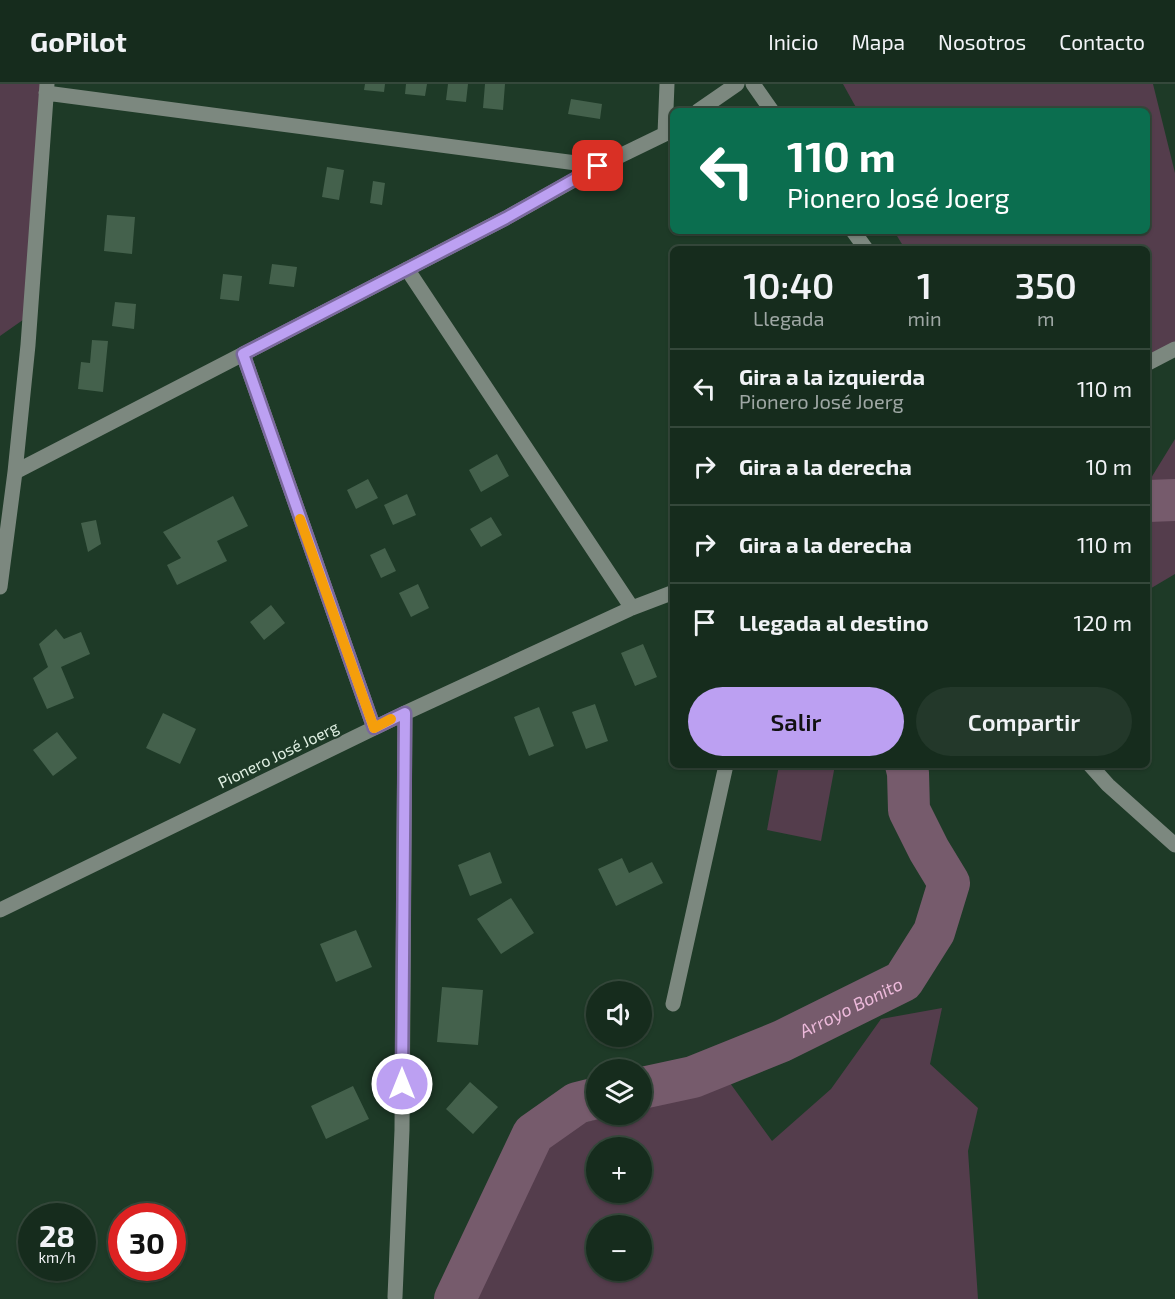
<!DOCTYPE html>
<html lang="es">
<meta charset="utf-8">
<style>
:root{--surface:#162c1d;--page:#23382a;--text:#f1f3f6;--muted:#9ea7a4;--line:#35483b;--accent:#bca0f2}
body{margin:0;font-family:"Exo 2",sans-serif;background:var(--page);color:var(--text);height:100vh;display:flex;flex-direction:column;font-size:22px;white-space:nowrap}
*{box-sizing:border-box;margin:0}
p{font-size:20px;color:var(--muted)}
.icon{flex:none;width:33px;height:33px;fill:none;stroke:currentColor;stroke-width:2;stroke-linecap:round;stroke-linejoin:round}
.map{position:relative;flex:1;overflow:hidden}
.drawer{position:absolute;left:670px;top:162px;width:480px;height:522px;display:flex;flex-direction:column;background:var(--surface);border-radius:9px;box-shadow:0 2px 4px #0004,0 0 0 2px var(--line)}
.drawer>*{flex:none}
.top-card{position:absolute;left:670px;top:24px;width:480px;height:126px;border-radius:9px;box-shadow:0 2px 4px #0004,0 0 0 2px var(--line);background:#0b6e4f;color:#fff;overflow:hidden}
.tools{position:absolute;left:586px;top:897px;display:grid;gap:12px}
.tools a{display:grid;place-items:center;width:66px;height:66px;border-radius:50%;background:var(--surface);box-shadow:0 2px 4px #0004,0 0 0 2px var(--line);font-size:30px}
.speed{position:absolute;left:18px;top:1119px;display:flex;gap:12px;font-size:30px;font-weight:700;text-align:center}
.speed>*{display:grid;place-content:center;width:78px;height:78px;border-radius:50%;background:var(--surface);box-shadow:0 2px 4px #0004,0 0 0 2px var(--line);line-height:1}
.speed small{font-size:15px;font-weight:400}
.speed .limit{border:9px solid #d22;background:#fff;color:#111}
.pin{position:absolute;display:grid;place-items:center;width:51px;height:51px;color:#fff;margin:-26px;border-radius:12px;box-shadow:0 3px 9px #0006}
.me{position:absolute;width:66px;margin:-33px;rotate:0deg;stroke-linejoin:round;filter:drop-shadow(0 0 4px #0008)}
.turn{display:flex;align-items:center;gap:21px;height:126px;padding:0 18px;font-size:27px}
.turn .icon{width:78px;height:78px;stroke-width:2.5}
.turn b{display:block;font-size:42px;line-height:51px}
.eta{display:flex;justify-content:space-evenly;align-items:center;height:102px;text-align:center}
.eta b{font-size:36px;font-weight:600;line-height:42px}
.cta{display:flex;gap:12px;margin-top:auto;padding:12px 18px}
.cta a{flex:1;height:69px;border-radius:36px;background:var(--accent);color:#111;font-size:24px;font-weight:600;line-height:69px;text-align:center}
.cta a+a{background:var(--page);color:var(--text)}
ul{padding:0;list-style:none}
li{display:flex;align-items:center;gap:18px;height:78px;padding:0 18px;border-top:2px solid var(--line)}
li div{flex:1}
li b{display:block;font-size:22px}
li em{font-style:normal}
header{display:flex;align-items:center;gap:36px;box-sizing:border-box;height:84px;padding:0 30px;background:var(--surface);border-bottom:2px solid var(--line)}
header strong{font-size:28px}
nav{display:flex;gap:33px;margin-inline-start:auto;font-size:21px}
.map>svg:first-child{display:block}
.green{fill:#543d4c;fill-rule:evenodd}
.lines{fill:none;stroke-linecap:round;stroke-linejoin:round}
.river{stroke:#765b6c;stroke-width:42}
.building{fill:#44614c}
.minor{stroke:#7c887f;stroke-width:15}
.route-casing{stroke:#7a689d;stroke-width:15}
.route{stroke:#bca0f2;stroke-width:10}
.slow{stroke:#f59e0b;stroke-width:10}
.labels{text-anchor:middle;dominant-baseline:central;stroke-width:4.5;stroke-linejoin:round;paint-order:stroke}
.street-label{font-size:16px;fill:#dfefe2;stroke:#1e3a27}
.water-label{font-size:18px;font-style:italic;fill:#ecb9da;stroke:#1e3a27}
</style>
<header>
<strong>GoPilot</strong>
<nav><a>Inicio</a><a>Mapa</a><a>Nosotros</a><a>Contacto</a></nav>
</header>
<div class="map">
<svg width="1175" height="1215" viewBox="0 0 1175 1215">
<rect width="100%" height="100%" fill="#1e3a27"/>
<path class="green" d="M 0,0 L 50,0 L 30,231 L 0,252 Z
M 843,0 L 1153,0 L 1175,89 L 1175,263 L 1148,273 L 1148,165 L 905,165 L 894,147 L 1148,147 L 1148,27 L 858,27 Z
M 1175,355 L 1175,490 L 1148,506 L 1148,399 Z
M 779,681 L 835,681 L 821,757 L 767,746 Z
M 942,924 L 930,980 L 978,1024 L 968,1067 L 978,1215 L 471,1215 L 508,1114 L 556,1046 L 613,1031 L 642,1030 L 642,1023 L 730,999 L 772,1057 L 831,1005 L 881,935 ZM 597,1064 L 642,1064 L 642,1108 L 597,1108 ZM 597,1142 L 642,1142 L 642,1186 L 597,1186 Z"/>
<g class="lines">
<g class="river">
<path d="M 1148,417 L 1175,416"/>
<path id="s1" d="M 642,1004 L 693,993 L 782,957 L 903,897 L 934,848 L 949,799 L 929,766 L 909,726 L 908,689 L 906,681"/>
<path d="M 455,1215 L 533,1050 L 577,1019 L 597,1014"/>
</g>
</g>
<path class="building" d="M 365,0 L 385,0 L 384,8 L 364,6 Z
M 406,0 L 427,0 L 425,12 L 405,10 Z
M 448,0 L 468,0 L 466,18 L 446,16 Z
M 485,0 L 505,0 L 503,26 L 483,24 Z
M 571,15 L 602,20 L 600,35 L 568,30 Z
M 327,83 L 344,86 L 339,116 L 322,113 Z
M 373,97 L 385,99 L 382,121 L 370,119 Z
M 107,131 L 135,133 L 132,170 L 104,167 Z
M 272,180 L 297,183 L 294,203 L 269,200 Z
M 223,190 L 242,192 L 239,217 L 220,215 Z
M 115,218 L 136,220 L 134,245 L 112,242 Z
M 92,256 L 108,257 L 103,308 L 78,305 L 81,278 L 90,279 Z
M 497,370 L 509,392 L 481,408 L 469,386 Z
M 368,395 L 378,414 L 356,425 L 347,406 Z
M 407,410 L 416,431 L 393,441 L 384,421 Z
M 233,412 L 248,442 L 217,457 L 227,477 L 177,501 L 167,481 L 181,474 L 163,448 Z
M 491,433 L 502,451 L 481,463 L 470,445 Z
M 96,436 L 101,460 L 88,468 L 81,439 Z
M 385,464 L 396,487 L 381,494 L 370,471 Z
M 418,500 L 429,524 L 411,533 L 399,509 Z
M 271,521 L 285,539 L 264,556 L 250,538 Z
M 56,545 L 64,555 L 81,548 L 90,570 L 61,583 L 74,614 L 47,625 L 33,594 L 48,583 L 39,560 Z
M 643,560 L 657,593 L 635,602 L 621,569 Z
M 595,620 L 608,657 L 586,665 L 572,628 Z
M 539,623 L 554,662 L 529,672 L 514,633 Z
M 163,629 L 196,645 L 180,680 L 146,664 Z
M 57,648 L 77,674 L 53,692 L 33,666 Z
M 490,768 L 502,799 L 470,812 L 458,781 Z
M 622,774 L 629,789 L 652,778 L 663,799 L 616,822 L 598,785 Z
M 511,814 L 534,849 L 501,870 L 477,835 Z
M 356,846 L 372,883 L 336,898 L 320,860 Z
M 442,903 L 483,906 L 478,961 L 437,958 Z
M 470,998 L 498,1023 L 473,1050 L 446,1025 Z
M 353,1002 L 369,1035 L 326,1055 L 311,1022 Z"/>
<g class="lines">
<path class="minor" d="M 753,0 L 772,27
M 46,9 L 599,82
M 698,27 L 737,0
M 665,50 L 667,0
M 853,147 L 866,165
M 407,185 L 632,524
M 243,270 L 374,644
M 1148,279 L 1175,265
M 15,388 L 506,134 L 599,82 L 665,50 L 674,44
M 0,503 L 15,388 L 28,261 L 47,0
M 1090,681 L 1108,701 L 1175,761
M 0,826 L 405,629 L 632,524 L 674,508
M 673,920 L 726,681
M 395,1213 L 402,1046 L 405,629"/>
</g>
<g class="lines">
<defs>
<path id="route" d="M 402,1000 L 405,629 L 374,644 L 243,270 L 506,134 L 598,82"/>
</defs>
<use href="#route" class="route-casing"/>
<use href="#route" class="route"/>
<path class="slow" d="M 300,435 L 374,644 L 391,635"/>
</g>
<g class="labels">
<g class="street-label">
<text transform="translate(278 670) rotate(-26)">Pionero José Joerg</text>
</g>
<g class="water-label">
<text stroke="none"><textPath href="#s1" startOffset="225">Arroyo Bonito</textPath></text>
</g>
</g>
</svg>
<div class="tools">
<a><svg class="icon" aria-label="sound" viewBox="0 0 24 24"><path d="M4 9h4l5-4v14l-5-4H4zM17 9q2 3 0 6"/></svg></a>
<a><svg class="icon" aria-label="layers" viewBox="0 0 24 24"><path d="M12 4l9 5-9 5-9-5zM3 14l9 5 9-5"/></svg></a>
<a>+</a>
<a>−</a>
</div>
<div class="speed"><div>28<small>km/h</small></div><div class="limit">30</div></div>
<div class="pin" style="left:598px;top:82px;background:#d93025"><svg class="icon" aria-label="arrive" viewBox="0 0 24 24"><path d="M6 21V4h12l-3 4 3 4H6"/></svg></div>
<svg class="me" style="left:402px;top:1000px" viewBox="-20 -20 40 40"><circle r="17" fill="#bca0f2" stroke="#fff" stroke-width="3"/><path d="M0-11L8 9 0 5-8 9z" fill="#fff"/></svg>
<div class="top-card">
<div class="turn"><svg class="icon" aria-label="left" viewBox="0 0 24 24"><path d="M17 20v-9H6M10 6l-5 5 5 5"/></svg><div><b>110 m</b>Pionero José Joerg</div></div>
</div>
<section class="drawer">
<div class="eta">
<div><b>10:40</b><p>Llegada</p></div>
<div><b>1</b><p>min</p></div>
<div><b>350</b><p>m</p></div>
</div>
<ul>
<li><svg class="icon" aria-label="left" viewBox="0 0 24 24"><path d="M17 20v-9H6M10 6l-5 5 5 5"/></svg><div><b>Gira a la izquierda</b><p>Pionero José Joerg</p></div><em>110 m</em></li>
<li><svg class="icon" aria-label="right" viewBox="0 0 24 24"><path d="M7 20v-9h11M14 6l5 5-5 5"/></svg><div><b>Gira a la derecha</b></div><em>10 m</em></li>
<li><svg class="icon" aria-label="right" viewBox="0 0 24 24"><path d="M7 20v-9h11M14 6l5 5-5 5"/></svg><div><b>Gira a la derecha</b></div><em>110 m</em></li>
<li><svg class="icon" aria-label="arrive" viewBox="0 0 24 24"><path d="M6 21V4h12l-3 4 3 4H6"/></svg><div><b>Llegada al destino</b></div><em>120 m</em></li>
</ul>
<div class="cta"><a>Salir</a><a>Compartir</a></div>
</section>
</div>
